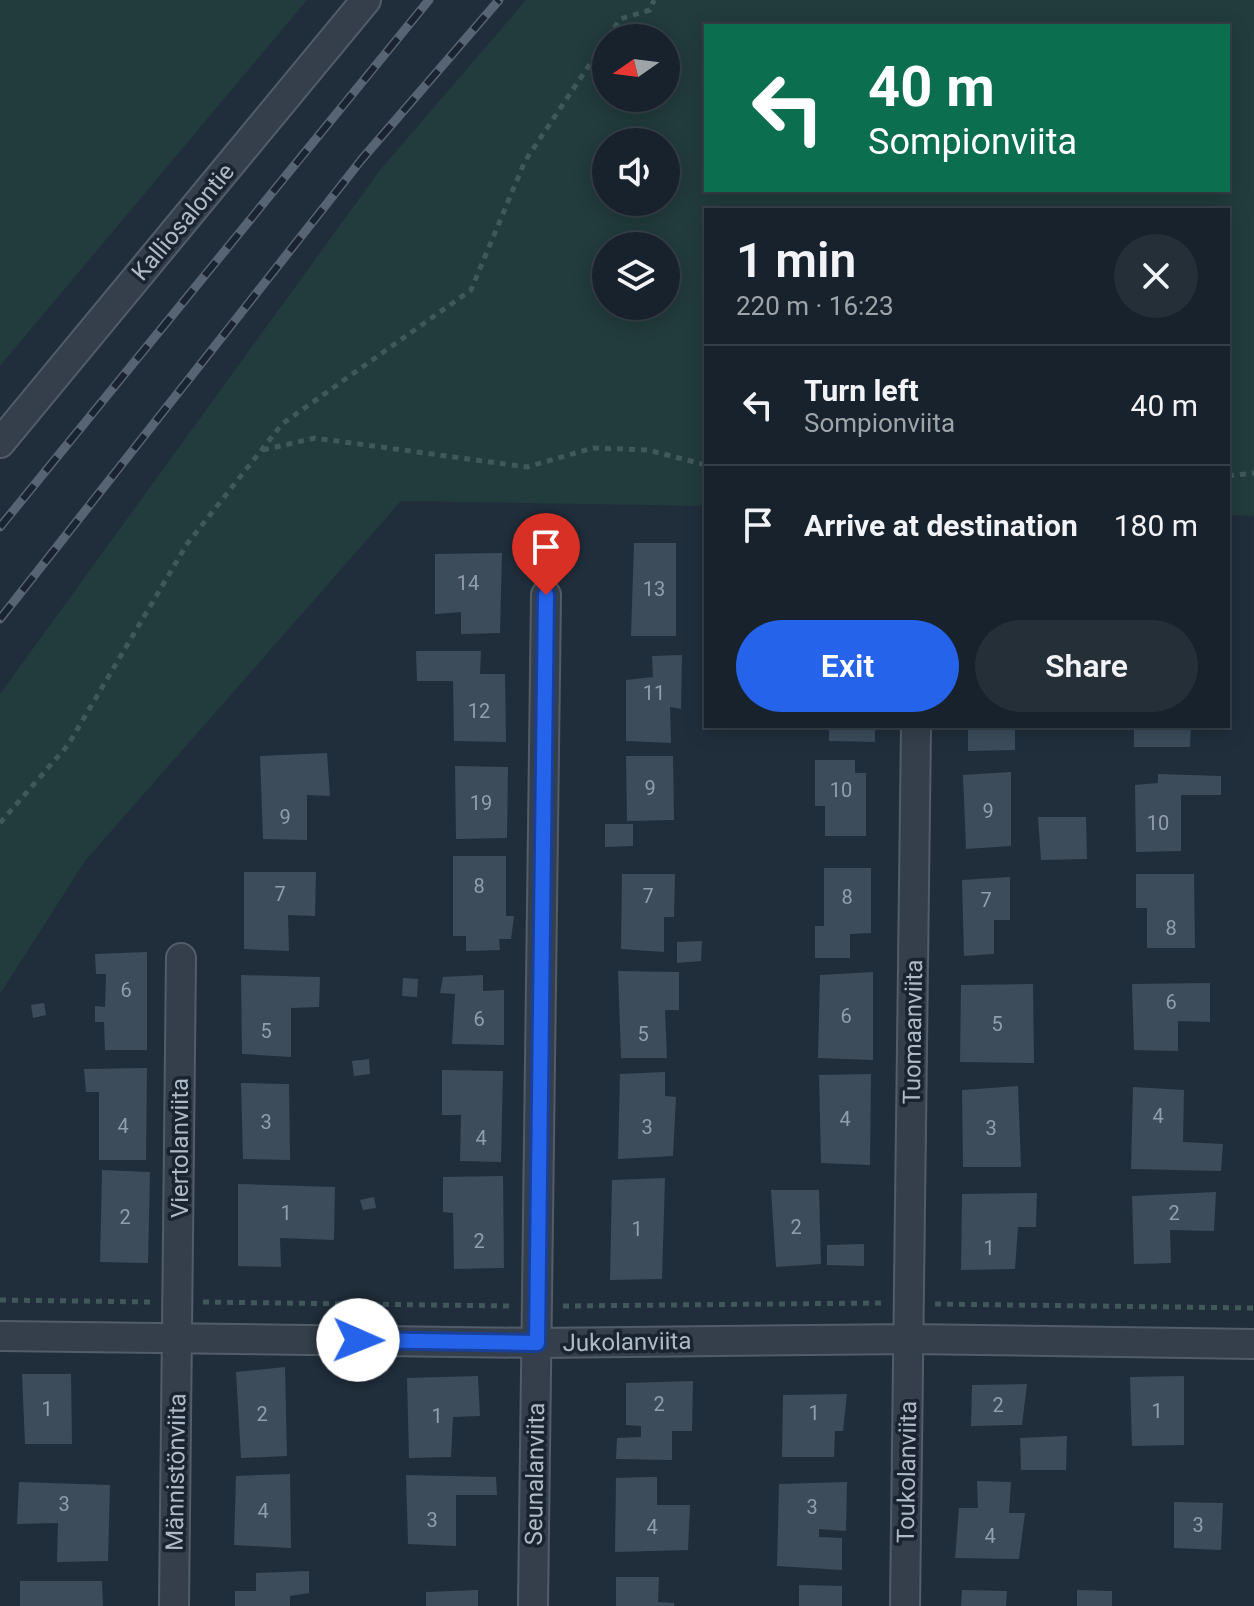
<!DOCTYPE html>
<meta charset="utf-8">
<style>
:root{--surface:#18222c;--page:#252f38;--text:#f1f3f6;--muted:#9fa4a9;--line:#363f48;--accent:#2563eb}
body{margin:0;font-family:Roboto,sans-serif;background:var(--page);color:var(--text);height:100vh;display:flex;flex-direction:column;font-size:30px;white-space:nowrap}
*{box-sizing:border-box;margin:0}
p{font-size:26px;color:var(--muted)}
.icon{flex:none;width:44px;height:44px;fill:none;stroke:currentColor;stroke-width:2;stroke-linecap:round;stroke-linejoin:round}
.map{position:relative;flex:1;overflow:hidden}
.details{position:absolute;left:704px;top:208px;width:526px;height:520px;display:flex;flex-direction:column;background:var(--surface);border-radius:0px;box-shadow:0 4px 20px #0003,0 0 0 2px var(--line)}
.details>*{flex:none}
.top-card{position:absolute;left:704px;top:24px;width:526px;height:168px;border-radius:0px;box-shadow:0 4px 20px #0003,0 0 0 2px var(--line);background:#0b6e4f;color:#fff;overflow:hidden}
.needle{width:52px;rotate:256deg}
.controls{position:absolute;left:592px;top:24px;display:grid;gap:16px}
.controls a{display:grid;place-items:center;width:88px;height:88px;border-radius:50%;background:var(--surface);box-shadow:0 4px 20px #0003,0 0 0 2px var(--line);font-size:40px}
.pin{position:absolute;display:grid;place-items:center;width:68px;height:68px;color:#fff;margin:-82px -34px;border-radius:50% 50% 50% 0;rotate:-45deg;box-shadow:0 0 8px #0007}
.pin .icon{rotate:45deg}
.me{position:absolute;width:88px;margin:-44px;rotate:91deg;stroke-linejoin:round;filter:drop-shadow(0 0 6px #0008)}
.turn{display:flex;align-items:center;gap:28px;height:168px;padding:0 32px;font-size:36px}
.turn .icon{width:104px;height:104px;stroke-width:2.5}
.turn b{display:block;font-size:56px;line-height:68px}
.round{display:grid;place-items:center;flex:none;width:84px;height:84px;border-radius:42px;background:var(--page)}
.headline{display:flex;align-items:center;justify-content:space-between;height:136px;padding:0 32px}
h1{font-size:48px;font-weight:600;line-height:60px}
.primary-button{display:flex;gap:16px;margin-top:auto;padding:16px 32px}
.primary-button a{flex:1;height:92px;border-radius:48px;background:var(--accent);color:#fff;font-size:32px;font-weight:600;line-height:92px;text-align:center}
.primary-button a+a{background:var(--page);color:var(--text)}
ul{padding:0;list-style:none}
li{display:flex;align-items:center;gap:24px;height:120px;padding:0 32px;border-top:2px solid var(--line)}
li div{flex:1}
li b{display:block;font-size:30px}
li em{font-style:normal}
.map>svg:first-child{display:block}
.green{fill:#223b3c;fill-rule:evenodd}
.building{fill:#3c4c5b}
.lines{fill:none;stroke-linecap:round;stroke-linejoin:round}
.minor-casing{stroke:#525d69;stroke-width:32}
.path{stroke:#40585a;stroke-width:5;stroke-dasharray:6 6;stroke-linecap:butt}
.minor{stroke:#343f4b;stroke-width:28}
.rail-casing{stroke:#566473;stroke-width:9}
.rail{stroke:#1a2430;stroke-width:6;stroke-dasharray:18;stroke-linecap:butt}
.route-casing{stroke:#184099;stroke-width:20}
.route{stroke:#2563eb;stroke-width:14}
.labels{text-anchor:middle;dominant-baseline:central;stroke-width:7;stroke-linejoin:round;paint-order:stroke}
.number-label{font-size:20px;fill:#929ead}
.street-label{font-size:24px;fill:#afbac8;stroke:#1a2430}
</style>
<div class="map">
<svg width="1254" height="1606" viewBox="0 0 1254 1606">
<rect width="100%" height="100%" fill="#202e3b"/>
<path class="green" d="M 0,0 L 307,0 L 0,366 Z
M 526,0 L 1254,0 L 1254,516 L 1228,515 L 1228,210 L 706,210 L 706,506 L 401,501 L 85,861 L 0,994 L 0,694 L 380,170 ZM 706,26 L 1228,26 L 1228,190 L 706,190 ZM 606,38 L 666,38 L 666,98 L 606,98 ZM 606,142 L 666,142 L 666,202 L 606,202 ZM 606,246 L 666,246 L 666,306 L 606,306 Z"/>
<path class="building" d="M 634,543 L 676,543 L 676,636 L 631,636 Z
M 502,553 L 500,633 L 461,634 L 461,612 L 435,614 L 435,554 Z
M 416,651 L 481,651 L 480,674 L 505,674 L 506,742 L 454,741 L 453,681 L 417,681 Z
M 682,655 L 681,709 L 670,707 L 671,743 L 626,741 L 626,680 L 653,677 L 652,656 Z
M 829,726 L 875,726 L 875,742 L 829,741 Z
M 968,726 L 1015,726 L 1015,750 L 968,751 Z
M 1134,726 L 1191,726 L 1190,747 L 1134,747 Z
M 327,753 L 330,796 L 307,795 L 307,840 L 263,839 L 260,756 Z
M 626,756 L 673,756 L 674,820 L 627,821 Z
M 815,760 L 855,760 L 855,773 L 866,773 L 866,836 L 825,836 L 825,806 L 815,806 Z
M 455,766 L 508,767 L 507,838 L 456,839 Z
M 1011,772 L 1011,846 L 966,849 L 963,775 Z
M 1158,774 L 1221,776 L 1221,795 L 1181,795 L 1181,851 L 1136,852 L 1135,785 L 1158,783 Z
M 1038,817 L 1086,817 L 1087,859 L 1041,860 Z
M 605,824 L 633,824 L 633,846 L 605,847 Z
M 453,856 L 506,856 L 506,916 L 514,916 L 511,939 L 499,939 L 500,950 L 466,951 L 466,936 L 453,936 Z
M 824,868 L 871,868 L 871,933 L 850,934 L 850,958 L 815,958 L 815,926 L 824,926 Z
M 244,872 L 316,872 L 315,916 L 288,915 L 289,951 L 244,949 Z
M 622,874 L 675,874 L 674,917 L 664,917 L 664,952 L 621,949 Z
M 1136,874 L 1194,874 L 1195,948 L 1147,948 L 1147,908 L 1136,908 Z
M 1010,877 L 1010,920 L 994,920 L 994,954 L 964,956 L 962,880 Z
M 702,941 L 701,961 L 677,963 L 677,942 Z
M 147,952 L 147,1050 L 105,1050 L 104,1022 L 95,1022 L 95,1006 L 105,1007 L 106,974 L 96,974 L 95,954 Z
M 618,971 L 679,972 L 679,1010 L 665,1010 L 667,1058 L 621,1058 Z
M 873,972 L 873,1060 L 818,1058 L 820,975 Z
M 241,975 L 320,977 L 319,1007 L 291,1008 L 291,1057 L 242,1054 Z
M 483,975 L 483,991 L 504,990 L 504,1045 L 452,1044 L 455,994 L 440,993 L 443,977 Z
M 403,978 L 418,979 L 417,997 L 402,996 Z
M 1210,983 L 1210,1022 L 1178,1021 L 1178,1051 L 1134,1050 L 1132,984 Z
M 1033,984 L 1034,1063 L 960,1062 L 961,985 Z
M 44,1003 L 46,1015 L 33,1018 L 31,1005 Z
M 369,1059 L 370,1074 L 354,1076 L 352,1061 Z
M 147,1068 L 146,1160 L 99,1160 L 99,1092 L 86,1092 L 84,1069 Z
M 442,1070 L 503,1071 L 501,1162 L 460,1161 L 461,1115 L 442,1115 Z
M 665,1072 L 665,1096 L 676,1097 L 673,1156 L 618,1159 L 620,1074 Z
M 871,1074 L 870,1165 L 821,1163 L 819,1075 Z
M 241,1083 L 289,1084 L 290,1160 L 243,1159 Z
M 1018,1086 L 1021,1167 L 963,1167 L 962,1090 Z
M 1133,1087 L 1184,1090 L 1183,1142 L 1223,1144 L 1221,1171 L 1131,1169 Z
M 102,1170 L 150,1172 L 148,1263 L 100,1262 Z
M 503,1176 L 504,1268 L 454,1269 L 453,1213 L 443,1212 L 443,1177 Z
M 665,1178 L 662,1279 L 610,1280 L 612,1180 Z
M 238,1184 L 335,1187 L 334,1240 L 280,1238 L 281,1267 L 238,1266 Z
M 771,1190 L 819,1190 L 821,1264 L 776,1267 Z
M 1216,1192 L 1214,1231 L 1170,1230 L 1171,1263 L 1134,1264 L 1132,1196 Z
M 1037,1193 L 1036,1227 L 1018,1227 L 1015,1269 L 961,1270 L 962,1194 Z
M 374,1197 L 376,1208 L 363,1210 L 360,1200 Z
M 864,1244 L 864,1266 L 827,1265 L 827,1245 Z
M 285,1367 L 287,1456 L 241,1458 L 236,1372 Z
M 22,1374 L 71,1374 L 72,1444 L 25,1444 Z
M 478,1376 L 480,1416 L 453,1417 L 451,1457 L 409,1458 L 407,1378 Z
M 1184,1376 L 1184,1445 L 1132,1446 L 1130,1377 Z
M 693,1381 L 692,1431 L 672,1431 L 672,1460 L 616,1459 L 617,1438 L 641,1437 L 641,1426 L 626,1425 L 626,1383 Z
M 1027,1384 L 1022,1425 L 971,1426 L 972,1385 Z
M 847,1394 L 843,1431 L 835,1431 L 834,1457 L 782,1457 L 783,1395 Z
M 1067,1436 L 1066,1470 L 1021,1470 L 1020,1438 Z
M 290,1474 L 291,1548 L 234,1545 L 236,1476 Z
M 406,1475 L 496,1477 L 497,1495 L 456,1495 L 456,1546 L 408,1544 Z
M 647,1477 L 657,1477 L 657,1505 L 690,1505 L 688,1550 L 615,1552 L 616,1478 Z
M 977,1481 L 1011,1482 L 1009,1513 L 1025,1513 L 1019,1559 L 955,1558 L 959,1508 L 978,1508 Z
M 19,1482 L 110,1485 L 108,1561 L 57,1562 L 58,1523 L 17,1524 Z
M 847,1482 L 846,1531 L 819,1529 L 819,1537 L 842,1538 L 842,1570 L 777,1566 L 779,1484 Z
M 1174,1502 L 1223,1503 L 1221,1550 L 1174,1548 Z
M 309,1571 L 309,1593 L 290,1596 L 290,1606 L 235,1606 L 235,1591 L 256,1591 L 256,1573 Z
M 616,1577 L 659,1577 L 658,1602 L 674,1603 L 674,1606 L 616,1606 Z
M 20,1581 L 102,1581 L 103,1606 L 20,1606 Z
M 799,1585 L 842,1586 L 842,1606 L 799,1606 Z
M 478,1590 L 478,1606 L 426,1606 L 426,1592 Z
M 962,1590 L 1007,1591 L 1006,1606 L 961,1606 Z
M 1077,1590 L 1112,1591 L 1112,1606 L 1077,1606 Z"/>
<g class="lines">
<defs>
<path id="minor" d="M 0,443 L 366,0
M 0,1336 L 537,1343 L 910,1339 L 1254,1344
M 174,1606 L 181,958
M 533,1606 L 546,595
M 905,1606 L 916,726"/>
</defs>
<use href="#minor" class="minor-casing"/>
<path class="path" d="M 608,38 L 620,19 L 650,10 L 654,0
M 263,450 L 315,438 L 527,467 L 593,448 L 648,450 L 706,465
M 1228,476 L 1254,473
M 0,823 L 68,745 L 187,544 L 282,424 L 471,290 L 525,161 L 606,40
M 0,1300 L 153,1302
M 203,1302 L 509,1306
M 935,1304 L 1254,1308
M 563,1306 L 881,1303"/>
<use href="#minor" class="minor"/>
<defs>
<path id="rail" d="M 0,527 L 429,0
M 0,619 L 362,159 L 499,0"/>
</defs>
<use href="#rail" class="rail-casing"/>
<use href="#rail" class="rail"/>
</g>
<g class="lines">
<defs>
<path id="route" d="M 358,1340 L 537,1343 L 546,595"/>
</defs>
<use href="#route" class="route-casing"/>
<use href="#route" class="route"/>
</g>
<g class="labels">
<g class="number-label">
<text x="468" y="583">14</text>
<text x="654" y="589">13</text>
<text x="654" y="693">11</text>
<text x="479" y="711">12</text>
<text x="650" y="788">9</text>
<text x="841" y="790">10</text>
<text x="481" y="803">19</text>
<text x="988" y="811">9</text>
<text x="285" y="817">9</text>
<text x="1158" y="823">10</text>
<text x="479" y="886">8</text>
<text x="280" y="894">7</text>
<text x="648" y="896">7</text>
<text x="847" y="897">8</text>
<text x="986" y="900">7</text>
<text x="1171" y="928">8</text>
<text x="126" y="990">6</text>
<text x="1171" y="1002">6</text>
<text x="846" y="1016">6</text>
<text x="479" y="1019">6</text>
<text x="997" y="1024">5</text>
<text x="266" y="1031">5</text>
<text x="643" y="1034">5</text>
<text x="1158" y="1116">4</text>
<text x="845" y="1119">4</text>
<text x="266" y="1122">3</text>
<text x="123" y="1126">4</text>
<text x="647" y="1127">3</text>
<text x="991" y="1128">3</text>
<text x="481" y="1138">4</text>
<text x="286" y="1213">1</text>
<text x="1174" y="1213">2</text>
<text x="125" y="1217">2</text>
<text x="796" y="1227">2</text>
<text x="637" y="1229">1</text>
<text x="479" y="1241">2</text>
<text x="989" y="1248">1</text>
<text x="659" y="1404">2</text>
<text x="998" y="1405">2</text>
<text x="47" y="1409">1</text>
<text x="1157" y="1411">1</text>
<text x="814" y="1413">1</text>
<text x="262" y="1414">2</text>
<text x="437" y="1416">1</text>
<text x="64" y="1504">3</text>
<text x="812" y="1507">3</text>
<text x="263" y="1511">4</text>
<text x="432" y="1520">3</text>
<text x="1198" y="1525">3</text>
<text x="652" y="1527">4</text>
<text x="990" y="1536">4</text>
</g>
<g class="street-label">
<text transform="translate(183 222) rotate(-50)">Kalliosalontie</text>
<text transform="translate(913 1032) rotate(-89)">Tuomaanviita</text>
<text transform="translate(180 1148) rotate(-90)">Viertolanviita</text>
<text transform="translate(627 1342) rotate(-1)">Jukolanviita</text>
<text transform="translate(176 1472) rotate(-89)">Männistönviita</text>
<text transform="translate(907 1472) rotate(-89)">Toukolanviita</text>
<text transform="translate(535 1474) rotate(-89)">Seunalanviita</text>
</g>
</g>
</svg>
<div class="controls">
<a><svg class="needle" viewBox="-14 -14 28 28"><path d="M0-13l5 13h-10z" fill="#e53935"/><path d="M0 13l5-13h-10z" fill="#9fa4a9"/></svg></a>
<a><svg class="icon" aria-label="sound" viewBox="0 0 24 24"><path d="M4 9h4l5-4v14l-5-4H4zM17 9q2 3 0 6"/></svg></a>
<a><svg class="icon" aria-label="layers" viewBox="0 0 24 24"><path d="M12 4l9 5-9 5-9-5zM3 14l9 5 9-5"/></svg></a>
</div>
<div class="pin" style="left:546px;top:595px;background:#d93025"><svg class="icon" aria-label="arrive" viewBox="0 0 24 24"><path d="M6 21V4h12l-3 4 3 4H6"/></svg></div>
<svg class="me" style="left:358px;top:1340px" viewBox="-20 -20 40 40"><circle r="19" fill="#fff"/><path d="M0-13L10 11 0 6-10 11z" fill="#2563eb"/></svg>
<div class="top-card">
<div class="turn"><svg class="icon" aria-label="left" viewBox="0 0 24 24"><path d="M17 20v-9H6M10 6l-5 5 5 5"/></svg><div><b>40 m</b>Sompionviita</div></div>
</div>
<section class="details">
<div class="headline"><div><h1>1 min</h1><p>220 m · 16:23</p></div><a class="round"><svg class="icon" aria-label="close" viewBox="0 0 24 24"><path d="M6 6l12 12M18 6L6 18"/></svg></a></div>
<ul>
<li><svg class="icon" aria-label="left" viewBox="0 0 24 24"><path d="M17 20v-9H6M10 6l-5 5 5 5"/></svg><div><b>Turn left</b><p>Sompionviita</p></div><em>40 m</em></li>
<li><svg class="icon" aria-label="arrive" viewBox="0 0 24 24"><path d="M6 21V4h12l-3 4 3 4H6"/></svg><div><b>Arrive at destination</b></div><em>180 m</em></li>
</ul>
<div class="primary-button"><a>Exit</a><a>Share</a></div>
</section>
</div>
